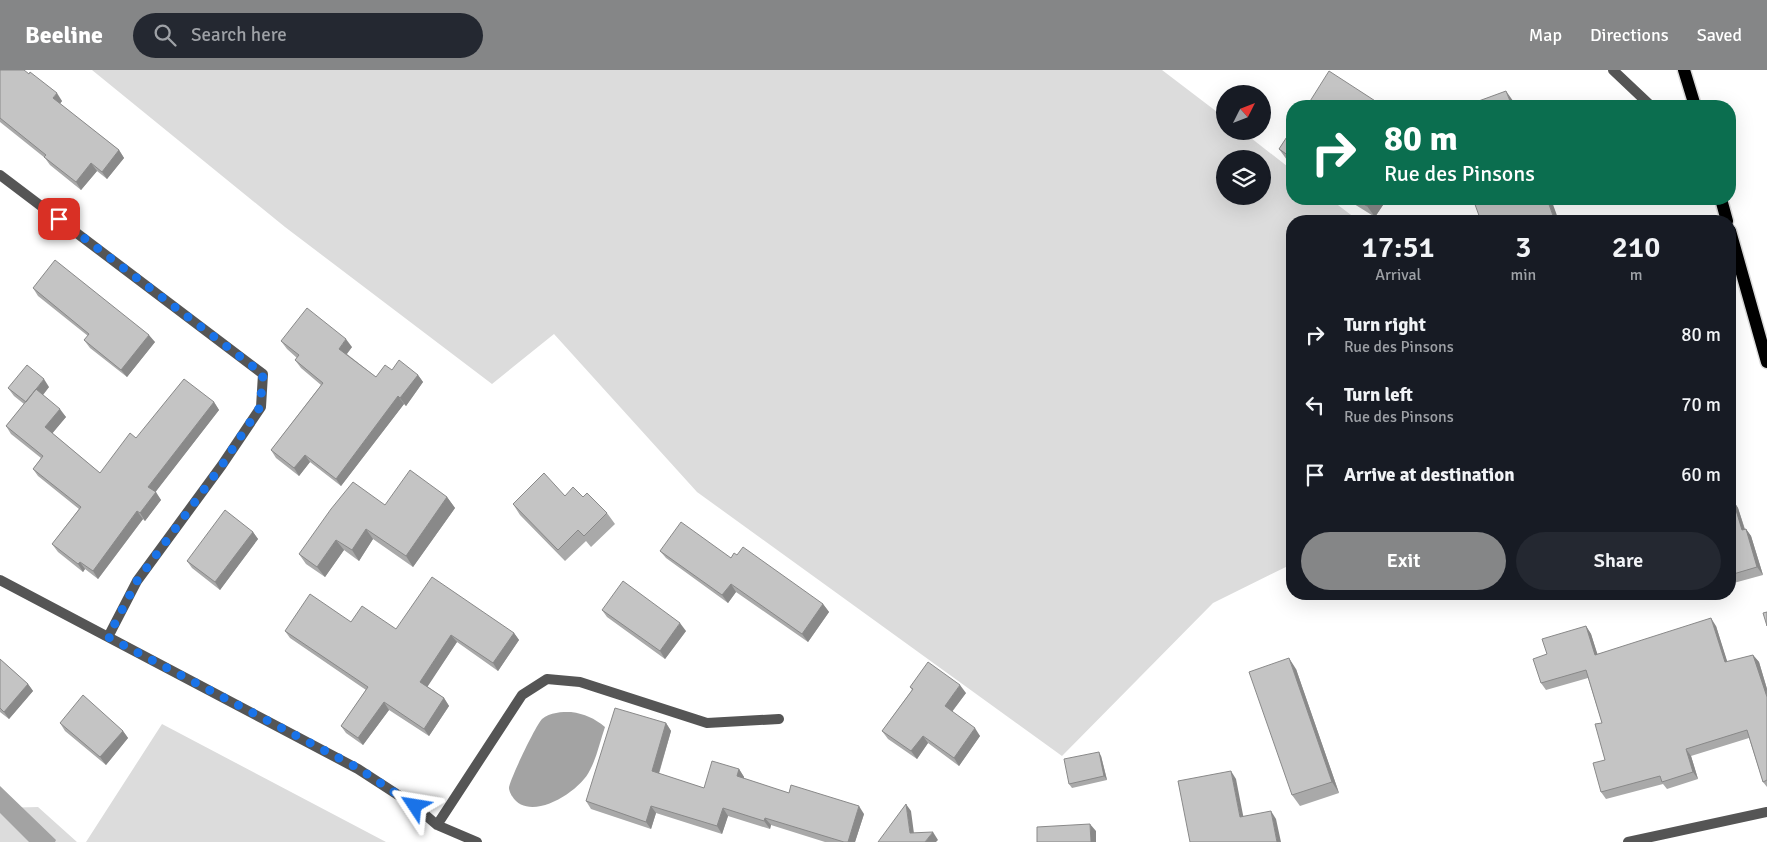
<!DOCTYPE html>
<style>
:root{--surface:#171b24;--page:#242831;--text:#f1f3f6;--muted:#9ea1a6;--accent:#858687}
body{margin:0;font-family:Signika,sans-serif;background:var(--page);color:var(--text);height:100vh;display:flex;flex-direction:column;font-size:19px;white-space:nowrap}
*{box-sizing:border-box;margin:0}
p{font-size:16px;color:var(--muted)}
.icon{flex:none;width:28px;height:28px;fill:none;stroke:currentColor;stroke-width:2;stroke-linecap:round;stroke-linejoin:round}
.map{position:relative;flex:1;overflow:hidden}
.side{position:absolute;left:1286px;top:145px;width:450px;height:385px;display:flex;flex-direction:column;background:var(--surface);border-radius:20px;box-shadow:0 5px 20px #0002}
.side>*{flex:none}
.top-card{position:absolute;left:1286px;top:30px;width:450px;height:105px;border-radius:20px;box-shadow:0 5px 20px #0002;background:#0b6e4f;color:#fff;overflow:hidden}
.needle{width:32px;rotate:48deg}
.buttons{position:absolute;left:1216px;top:15px;display:grid;gap:10px}
.buttons a{display:grid;place-items:center;width:55px;height:55px;border-radius:50%;background:var(--surface);box-shadow:0 5px 20px #0002;font-size:25px}
.pin{position:absolute;display:grid;place-items:center;width:42px;height:42px;color:#fff;margin:-21px;border-radius:10px;box-shadow:0 2px 8px #0006}
.me{position:absolute;width:55px;margin:-28px;rotate:303deg;stroke-linejoin:round;filter:drop-shadow(0 0 4px #0008)}
.turn{display:flex;align-items:center;gap:18px;height:105px;padding:0 15px;font-size:22px}
.turn .icon{width:65px;height:65px;stroke-width:2.5}
.turn b{display:block;font-size:35px;line-height:42px}
.eta{display:flex;justify-content:space-evenly;align-items:center;height:85px;text-align:center}
.eta b{font-size:30px;font-weight:600;line-height:35px}
.action{display:flex;gap:10px;margin-top:auto;padding:10px 15px}
.action a{flex:1;height:58px;border-radius:30px;background:var(--accent);color:#fff;font-size:20px;font-weight:600;line-height:58px;text-align:center}
.action a+a{background:var(--page);color:var(--text)}
ul{padding:0;list-style:none}
li{display:flex;align-items:center;gap:15px;height:70px;padding:0 15px}
li div{flex:1}
li b{display:block;font-size:19px}
li em{font-style:normal}
header{display:flex;align-items:center;gap:30px;box-sizing:border-box;height:70px;padding:0 25px;background:var(--accent);color:#fff}
header strong{font-size:24px}
nav{display:flex;gap:28px;margin-inline-start:auto;font-size:18px}
.search{width:350px;height:45px;background:var(--page);display:flex;align-items:center;gap:12px;box-sizing:border-box;padding:0 18px;border-radius:28px;color:var(--muted);font-size:19px}
.map>svg:first-child{display:block}
.green{fill:#dcdcdc;fill-rule:evenodd}
.water{fill:#a3a3a3}
.lines{fill:none;stroke-linecap:round;stroke-linejoin:round}
.primary-casing{stroke:#dbdbdb;stroke-width:15}
.minor{stroke:#555;stroke-width:10}
.primary{stroke:#000;stroke-width:12}
.wall{fill:#a9a9a9}
.shaded-wall{fill:#898989}
.building{fill:#c4c4c4;stroke:#898989}
.route{stroke:#1a73e8;stroke-width:9;stroke-dasharray:0 16.2}
</style>
<header>
<strong>Beeline</strong>
<div class="search"><svg class="icon" aria-label="search" viewBox="0 0 24 24"><circle cx="10" cy="10" r="6"/><path d="M15 15l6 6"/></svg>Search here</div>
<nav><a>Map</a><a>Directions</a><a>Saved</a></nav>
</header>
<div class="map">
<svg width="1767" height="772" viewBox="0 0 1767 772">
<rect width="100%" height="100%" fill="#fff"/>
<path class="green" d="M 92,0 L 1162,0 L 1225,48 L 1225,61 L 1242,61 L 1292,100 L 1292,129 L 1330,129 L 1359,151 L 1292,151 L 1292,494 L 1213,533 L 1062,686 L 697,422 L 554,264 L 492,314 L 285,157 ZM 1225,89 L 1262,89 L 1262,126 L 1225,126 Z
M 162,654 L 386,772 L 86,772 Z
M 38,737 L 77,772 L 0,772 L 0,738 Z"/>
<path class="water" d="M 571,642 C 585,644 594,648 605,657 C 600,671 597,687 590,700 C 580,722 529,754 512,726 C 511,725 509,720 509,718 C 509,711 536,655 542,649 C 550,642 562,642 571,642 Z
M 0,716 L 56,770 L 55,772 L 29,772 L 0,743 Z"/>
<g class="lines">
<defs>
<path id="primary" d="M 1684,0 L 1695,36
M 1721,129 L 1727,151
M 1730,161 L 1767,292"/>
</defs>
<use href="#primary" class="primary-casing"/>
<path class="minor" d="M 1613,0 L 1651,36
M 0,105 L 263,304 L 261,337 L 222,395 L 137,511 L 108,567
M 0,510 L 358,699 L 415,736 L 437,755 L 477,772
M 437,755 L 522,625 L 547,609 L 580,612 L 707,653 L 779,649
M 1628,772 L 1767,742"/>
<use href="#primary" class="primary"/>
</g>
<path class="wall" d="M 0,0 L 62,31 L 60,34 L 119,80 L 124,88 L 107,109 L 97,101 L 81,120 L 50,95 L 45,88 L 0,52 Z
M 1292,59 L 1292,94 L 1287,90 L 1279,79 Z
M 1346,129 L 1387,129 L 1375,147 Z
M 33,218 L 155,272 L 127,307 L 90,278 L 84,270 L 88,266 L 38,226 Z
M 281,271 L 352,277 L 347,284 L 376,307 L 392,300 L 418,305 L 423,312 L 406,336 L 404,334 L 341,416 L 310,392 L 299,406 L 276,388 L 271,380 L 321,315 L 301,298 L 295,290 L 297,288 L 287,279 Z
M 49,317 L 43,325 L 66,347 L 52,363 L 100,403 L 136,368 L 214,332 L 219,340 L 155,422 L 161,430 L 145,451 L 143,449 L 98,509 L 85,499 L 83,502 L 58,482 L 52,474 L 79,439 L 38,406 L 33,399 L 41,388 L 11,364 L 6,356 L 24,334 L 14,326 L 8,318 Z
M 1730,422 L 1733,430 L 1738,438 L 1745,459 L 1746,459 L 1751,466 L 1763,505 L 1730,514 Z
M 565,426 L 583,427 L 607,443 L 615,454 L 591,477 L 586,471 L 565,491 L 520,445 L 513,434 Z
M 447,427 L 455,438 L 413,497 L 373,469 L 359,491 L 344,480 L 325,507 L 306,494 L 299,484 L 385,435 Z
M 253,462 L 258,469 L 220,520 L 192,498 L 187,491 Z
M 660,481 L 731,488 L 823,534 L 829,542 L 808,572 L 736,522 L 728,533 L 666,488 Z
M 602,540 L 686,561 L 665,589 L 607,547 Z
M 1586,556 L 1591,564 L 1597,584 L 1716,556 L 1727,592 L 1753,585 L 1759,592 L 1767,619 L 1767,717 L 1763,712 L 1749,668 L 1691,686 L 1698,709 L 1667,719 L 1663,714 L 1606,729 L 1601,722 L 1605,690 L 1602,653 L 1588,608 L 1546,620 L 1541,613 L 1547,584 Z
M 396,559 L 514,563 L 519,570 L 498,601 L 457,572 L 427,616 L 444,628 L 449,636 L 429,666 L 389,640 L 363,675 L 346,663 L 341,656 L 366,620 L 290,568 L 285,561 Z
M 0,589 L 28,614 L 33,621 L 9,649 L 0,642 Z
M 1296,599 L 1339,723 L 1300,736 L 1292,725 Z
M 910,617 L 966,623 L 952,642 L 980,666 L 959,696 L 928,673 L 917,689 L 888,669 L 882,661 L 912,620 Z
M 60,653 L 123,661 L 128,668 L 106,695 L 65,661 Z
M 666,653 L 671,661 L 659,704 L 704,718 L 739,699 L 744,707 L 744,709 L 789,723 L 864,744 L 855,772 L 825,772 L 771,755 L 770,759 L 728,746 L 722,764 L 656,743 L 651,759 L 591,739 L 586,731 Z
M 1101,686 L 1107,710 L 1072,718 L 1069,714 Z"/>
<path class="shaded-wall" d="M 1506,21 L 1516,35 L 1516,36 L 1512,36 Z
M 57,23 L 62,31 L 58,36 L 53,28 Z
M 119,80 L 124,88 L 107,109 L 102,102 Z
M 91,93 L 97,101 L 81,120 L 76,112 Z
M 1372,129 L 1387,129 L 1375,147 L 1367,136 Z
M 1547,129 L 1551,129 L 1559,151 L 1555,151 Z
M 149,265 L 155,272 L 127,307 L 121,300 Z
M 346,269 L 352,277 L 345,286 L 339,279 Z
M 418,305 L 423,312 L 406,336 L 400,328 Z
M 44,309 L 49,317 L 31,340 L 26,332 Z
M 398,326 L 404,334 L 341,416 L 336,409 Z
M 214,332 L 219,340 L 154,424 L 148,417 Z
M 60,339 L 66,347 L 51,365 L 45,357 Z
M 305,385 L 310,392 L 299,406 L 294,398 Z
M 156,422 L 161,430 L 145,451 L 140,443 Z
M 1730,422 L 1735,439 L 1730,432 Z
M 447,427 L 455,438 L 413,497 L 406,486 Z
M 1733,430 L 1738,438 L 1747,467 L 1742,460 Z
M 137,441 L 143,449 L 98,509 L 93,501 Z
M 366,459 L 373,469 L 359,491 L 352,480 Z
M 1746,459 L 1751,466 L 1763,505 L 1757,497 Z
M 253,462 L 258,469 L 220,520 L 215,512 Z
M 336,470 L 344,480 L 325,507 L 317,497 Z
M 80,492 L 85,499 L 83,502 L 78,494 Z
M 731,514 L 736,522 L 728,533 L 722,525 Z
M 823,534 L 829,542 L 808,572 L 802,564 Z
M 1711,548 L 1716,556 L 1730,600 L 1725,592 Z
M 680,553 L 686,561 L 665,589 L 660,581 Z
M 1586,556 L 1591,564 L 1600,592 L 1595,585 Z
M 514,563 L 519,570 L 498,601 L 493,593 Z
M 451,565 L 457,572 L 426,619 L 420,612 Z
M 1753,585 L 1759,592 L 1767,619 L 1767,628 Z
M 1289,588 L 1296,599 L 1339,723 L 1332,712 Z
M 28,614 L 33,621 L 9,649 L 4,642 Z
M 960,615 L 966,623 L 950,644 L 945,636 Z
M 444,628 L 449,636 L 429,666 L 424,659 Z
M 384,632 L 389,640 L 363,675 L 358,668 Z
M 666,653 L 671,661 L 657,709 L 652,701 Z
M 975,658 L 980,666 L 959,696 L 954,688 Z
M 123,661 L 128,668 L 106,695 L 100,687 Z
M 923,666 L 928,673 L 917,689 L 911,681 Z
M 1686,679 L 1691,686 L 1698,709 L 1693,702 Z
M 1099,682 L 1101,686 L 1107,710 L 1104,706 Z
M 739,699 L 744,707 L 742,714 L 737,706 Z
M 1231,701 L 1236,709 L 1245,755 L 1240,747 Z
M 906,734 L 911,741 L 915,771 L 910,763 Z
M 651,736 L 656,743 L 651,759 L 646,752 Z
M 859,736 L 864,744 L 855,772 L 848,772 Z
M 723,738 L 728,746 L 722,764 L 717,756 Z
M 1271,741 L 1276,749 L 1281,772 L 1277,772 Z
M 765,748 L 771,755 L 770,759 L 764,751 Z
M 1090,754 L 1096,761 L 1096,772 L 1091,772 Z
M 933,762 L 938,770 L 936,772 L 925,772 Z"/>
<path class="building" d="M 0,0 L 24,0 L 29,4 L 30,2 L 57,23 L 53,28 L 119,80 L 102,102 L 91,93 L 76,112 L 44,87 L 46,85 L 0,48 Z
M 1329,1 L 1383,36 L 1307,36 Z
M 1506,21 L 1512,36 L 1465,36 Z
M 1292,59 L 1292,88 L 1279,79 Z
M 1355,129 L 1372,129 L 1367,136 Z
M 1473,129 L 1547,129 L 1555,151 L 1481,151 Z
M 55,190 L 149,265 L 121,300 L 84,270 L 89,264 L 33,218 Z
M 307,238 L 346,269 L 339,279 L 376,307 L 385,295 L 392,300 L 399,290 L 418,305 L 400,328 L 398,326 L 336,409 L 305,385 L 294,398 L 271,380 L 323,313 L 295,290 L 299,285 L 281,271 Z
M 27,295 L 44,309 L 26,332 L 8,318 Z
M 184,309 L 214,332 L 148,417 L 156,422 L 140,443 L 137,441 L 93,501 L 80,492 L 78,494 L 52,474 L 81,437 L 33,399 L 43,386 L 6,356 L 36,319 L 60,339 L 45,357 L 100,403 L 130,363 L 136,368 Z
M 410,400 L 447,427 L 406,486 L 366,459 L 352,480 L 336,470 L 317,497 L 299,484 L 331,439 L 353,412 L 385,435 Z
M 544,403 L 565,426 L 573,417 L 583,427 L 587,423 L 607,443 L 584,466 L 578,460 L 558,480 L 513,434 Z
M 1733,430 L 1742,460 L 1746,459 L 1757,497 L 1730,505 L 1730,431 Z
M 225,440 L 253,462 L 215,512 L 187,491 Z
M 681,452 L 731,488 L 734,483 L 737,485 L 743,477 L 823,534 L 802,564 L 731,514 L 722,525 L 660,481 Z
M 432,507 L 514,563 L 493,593 L 451,565 L 420,612 L 444,628 L 424,659 L 384,632 L 358,668 L 341,656 L 368,617 L 285,561 L 310,524 L 351,552 L 362,536 L 396,559 Z
M 623,511 L 680,553 L 660,581 L 602,540 Z
M 1767,542 L 1767,556 L 1763,543 Z
M 1711,548 L 1725,592 L 1753,585 L 1767,627 L 1767,710 L 1763,712 L 1747,660 L 1686,679 L 1693,702 L 1662,712 L 1660,706 L 1601,722 L 1593,693 L 1605,690 L 1595,654 L 1602,653 L 1586,600 L 1541,613 L 1533,589 L 1547,584 L 1542,569 L 1586,556 L 1595,585 Z
M 1289,588 L 1332,712 L 1292,725 L 1249,602 Z
M 0,589 L 28,614 L 4,642 L 0,638 Z
M 928,592 L 960,615 L 945,636 L 975,658 L 954,688 L 923,666 L 911,681 L 882,661 L 913,619 L 910,617 Z
M 83,625 L 123,661 L 100,687 L 60,653 Z
M 615,638 L 666,653 L 652,701 L 704,718 L 712,691 L 739,699 L 737,706 L 789,723 L 791,715 L 859,736 L 848,772 L 844,772 L 765,748 L 764,751 L 723,738 L 717,756 L 651,736 L 646,752 L 586,731 Z
M 1099,682 L 1104,706 L 1069,714 L 1064,689 Z
M 1231,701 L 1240,747 L 1271,741 L 1277,772 L 1190,772 L 1178,711 Z
M 906,734 L 910,763 L 933,762 L 925,772 L 878,772 Z
M 1090,754 L 1091,772 L 1037,772 L 1037,757 Z"/>
<g class="lines">
<path class="route" d="M 59,149 L 263,304 L 260,337 L 222,395 L 137,511 L 108,567 L 358,698 L 415,736"/>
</g>
</svg>
<div class="buttons">
<a><svg class="needle" viewBox="-14 -14 28 28"><path d="M0-13l5 13h-10z" fill="#e53935"/><path d="M0 13l5-13h-10z" fill="#9ea1a6"/></svg></a>
<a><svg class="icon" aria-label="layers" viewBox="0 0 24 24"><path d="M12 4l9 5-9 5-9-5zM3 14l9 5 9-5"/></svg></a>
</div>
<div class="pin" style="left:59px;top:149px;background:#d93025"><svg class="icon" aria-label="arrive" viewBox="0 0 24 24"><path d="M6 21V4h12l-3 4 3 4H6"/></svg></div>
<svg class="me" style="left:415px;top:736px" viewBox="-20 -20 40 40"><path d="M0-17L14 15 0 8-14 15z" fill="#1a73e8" stroke="#fff" stroke-width="4"/></svg>
<div class="top-card">
<div class="turn"><svg class="icon" aria-label="right" viewBox="0 0 24 24"><path d="M7 20v-9h11M14 6l5 5-5 5"/></svg><div><b>80 m</b>Rue des Pinsons</div></div>
</div>
<section class="side">
<div class="eta">
<div><b>17:51</b><p>Arrival</p></div>
<div><b>3</b><p>min</p></div>
<div><b>210</b><p>m</p></div>
</div>
<ul>
<li><svg class="icon" aria-label="right" viewBox="0 0 24 24"><path d="M7 20v-9h11M14 6l5 5-5 5"/></svg><div><b>Turn right</b><p>Rue des Pinsons</p></div><em>80 m</em></li>
<li><svg class="icon" aria-label="left" viewBox="0 0 24 24"><path d="M17 20v-9H6M10 6l-5 5 5 5"/></svg><div><b>Turn left</b><p>Rue des Pinsons</p></div><em>70 m</em></li>
<li><svg class="icon" aria-label="arrive" viewBox="0 0 24 24"><path d="M6 21V4h12l-3 4 3 4H6"/></svg><div><b>Arrive at destination</b></div><em>60 m</em></li>
</ul>
<div class="action"><a>Exit</a><a>Share</a></div>
</section>
</div>
